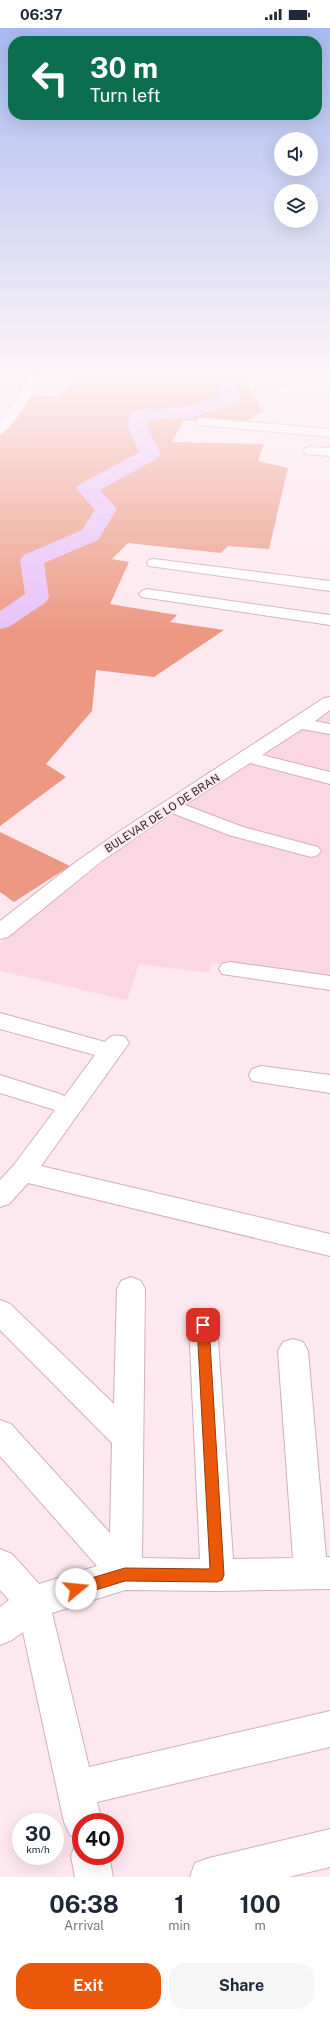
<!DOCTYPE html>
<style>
:root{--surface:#fff;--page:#f6f6f7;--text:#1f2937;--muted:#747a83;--accent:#ea580c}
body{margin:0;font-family:"Public Sans",sans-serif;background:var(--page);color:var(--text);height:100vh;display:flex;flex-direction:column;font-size:15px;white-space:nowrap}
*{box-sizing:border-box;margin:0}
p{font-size:13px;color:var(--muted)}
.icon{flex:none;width:22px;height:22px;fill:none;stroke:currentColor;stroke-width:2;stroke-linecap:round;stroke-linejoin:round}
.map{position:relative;height:1849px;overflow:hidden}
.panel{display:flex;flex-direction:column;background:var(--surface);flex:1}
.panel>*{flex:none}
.banner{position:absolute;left:8px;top:8px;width:314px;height:84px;border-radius:16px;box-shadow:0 4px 16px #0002;background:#0b6e4f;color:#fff;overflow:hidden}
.buttons{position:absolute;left:274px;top:104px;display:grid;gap:8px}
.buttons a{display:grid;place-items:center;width:44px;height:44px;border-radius:50%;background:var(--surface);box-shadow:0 4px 16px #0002;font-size:20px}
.speed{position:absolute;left:12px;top:1785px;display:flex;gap:8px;font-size:20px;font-weight:700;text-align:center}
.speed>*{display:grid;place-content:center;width:52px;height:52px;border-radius:50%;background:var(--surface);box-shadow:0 4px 16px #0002;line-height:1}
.speed small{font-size:10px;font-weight:400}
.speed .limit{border:6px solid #d22;background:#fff;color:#111}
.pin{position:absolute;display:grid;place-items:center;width:34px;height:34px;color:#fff;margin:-17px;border-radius:8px;box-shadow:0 2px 6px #0006}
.me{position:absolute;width:44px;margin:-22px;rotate:73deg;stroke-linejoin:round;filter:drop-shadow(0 0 3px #0008)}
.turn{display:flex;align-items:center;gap:14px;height:84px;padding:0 16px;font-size:18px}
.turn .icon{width:52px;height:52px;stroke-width:2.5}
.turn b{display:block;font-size:28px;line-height:34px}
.eta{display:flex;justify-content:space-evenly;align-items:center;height:68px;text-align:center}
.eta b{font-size:24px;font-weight:700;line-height:28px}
.button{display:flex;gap:8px;margin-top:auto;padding:8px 16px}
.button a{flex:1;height:46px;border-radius:16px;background:var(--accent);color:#fff;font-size:16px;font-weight:700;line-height:46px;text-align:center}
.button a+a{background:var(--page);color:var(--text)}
.status{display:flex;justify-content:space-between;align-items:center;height:28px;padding:0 20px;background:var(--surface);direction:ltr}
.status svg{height:11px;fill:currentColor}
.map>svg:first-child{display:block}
.built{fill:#fad7e3}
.forest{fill:#ec9882}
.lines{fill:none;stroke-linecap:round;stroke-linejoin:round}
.river{fill:#e7c1f8;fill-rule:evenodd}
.minor-casing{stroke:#d2b0bc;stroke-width:2}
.minor{fill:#fff;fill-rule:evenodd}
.route{fill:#ea580c;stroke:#983908}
.labels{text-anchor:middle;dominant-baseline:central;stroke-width:4;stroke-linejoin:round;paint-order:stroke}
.street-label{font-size:11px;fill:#2c1f24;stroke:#fde8ef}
</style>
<div class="status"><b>06:37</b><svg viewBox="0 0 49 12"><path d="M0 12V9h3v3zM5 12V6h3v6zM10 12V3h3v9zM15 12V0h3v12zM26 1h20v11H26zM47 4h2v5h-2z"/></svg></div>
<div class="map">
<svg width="330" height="1849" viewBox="0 0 330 1849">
<rect width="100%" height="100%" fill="#fde8ef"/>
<path class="built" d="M 330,682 L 330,949 L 212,935 L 209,945 L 139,936 L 127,972 L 0,943 L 0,915 L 113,827 Z"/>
<path class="forest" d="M 79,348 L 240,348 L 264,383 L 239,397 L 184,392 L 172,414 L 264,416 L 258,433 L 288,440 L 269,521 L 228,518 L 221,525 L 128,515 L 112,531 L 129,534 L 110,576 L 177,587 L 170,594 L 224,602 L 154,649 L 96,642 L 92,683 L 46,736 L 66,749 L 0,798 L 0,408 L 30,366 L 57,369 Z
M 0,804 L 70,838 L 14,874 L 0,864 Z"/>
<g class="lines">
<path class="river" d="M 214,348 L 232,348 L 240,371 L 238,375 L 190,390 L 148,392 L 148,401 L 161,426 L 158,430 L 100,462 L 117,481 L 98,512 L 44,535 L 49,569 L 46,574 L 9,599 L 0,601 L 0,583 L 25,566 L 20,532 L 24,527 L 82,502 L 95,482 L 76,460 L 80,456 L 140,424 C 133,411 123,397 132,383 L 188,378 L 221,368 Z"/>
<defs>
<path id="minor" d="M 31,348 L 43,348 C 35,360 12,403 0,406 L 0,394 Z
M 284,358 L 330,358 L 330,366 L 280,365 L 278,362 L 280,359 Z
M 202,390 L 330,401 L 330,409 L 198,397 L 196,394 L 198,391 Z
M 310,419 L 330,420 L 330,428 L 305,426 L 304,423 L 305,420 Z
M 154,531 L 330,553 L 330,563 L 149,538 L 147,535 L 149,532 Z
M 147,561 L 330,587 L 330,597 L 142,569 L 139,566 L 142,563 Z
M 330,669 L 330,682 L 315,693 L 330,696 L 330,706 L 302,701 L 262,727 L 330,744 L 330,756 L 250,735 L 185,777 L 243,799 L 318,819 L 321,823 L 318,827 L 311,829 L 229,807 L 172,785 L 102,833 L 8,909 L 0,911 L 0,893 L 76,834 L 117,805 L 324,670 Z
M 230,934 L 330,948 L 330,962 L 222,946 L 219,941 L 222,936 Z
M 0,985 L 105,1014 C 111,1006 117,1007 125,1009 L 129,1015 L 41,1138 L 330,1206 L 330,1228 L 28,1155 L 9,1176 L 0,1179 L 0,1152 L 14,1137 L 55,1082 L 0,1065 L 0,1047 L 63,1067 L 64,1069 L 95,1027 L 0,1001 Z
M 261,1038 L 330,1047 L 330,1065 L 252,1053 L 249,1047 L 252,1041 Z
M 131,1249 L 141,1253 L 145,1261 L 142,1530 L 200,1531 L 189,1297 L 193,1288 L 203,1285 L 213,1288 L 217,1297 L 233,1531 L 293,1530 L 278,1323 L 283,1314 L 293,1311 L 303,1314 L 308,1323 L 326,1529 L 330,1529 L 330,1561 L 217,1563 L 125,1562 L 52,1585 L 89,1739 L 330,1683 L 330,1719 L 97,1774 L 102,1794 L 81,1794 L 81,1812 L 70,1807 L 64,1794 L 23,1604 L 12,1612 L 0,1617 L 0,1579 L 9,1572 L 0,1562 L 0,1521 L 12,1526 L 39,1556 L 97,1538 L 0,1428 L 0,1392 L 11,1396 L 110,1505 L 112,1415 L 0,1302 L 0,1272 L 10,1276 L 114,1376 L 117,1261 L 121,1253 Z
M 330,1801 L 330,1839 L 289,1849 L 190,1849 L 195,1835 L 209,1830 Z
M 81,1813 L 81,1828 L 109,1828 L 113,1849 L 75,1849 L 71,1828 L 76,1814 Z"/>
</defs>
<use href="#minor" class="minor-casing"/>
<use href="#minor" class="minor"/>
</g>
<linearGradient id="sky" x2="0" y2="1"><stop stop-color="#a7b9ee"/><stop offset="0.57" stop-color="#fef5f8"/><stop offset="1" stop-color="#fef5f8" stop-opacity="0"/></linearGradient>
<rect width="330" height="606" fill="url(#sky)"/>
<path class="route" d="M 203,1292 L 207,1294 L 209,1297 L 224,1547 L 222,1552 L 217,1554 L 125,1553 L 76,1568 L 71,1566 L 69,1561 L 71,1556 L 125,1540 L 210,1541 L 197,1297 L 199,1294 Z"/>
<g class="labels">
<g class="street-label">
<text transform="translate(162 785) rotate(-33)">BULEVAR DE LO DE BRAN</text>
</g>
</g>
</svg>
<div class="buttons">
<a><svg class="icon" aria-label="sound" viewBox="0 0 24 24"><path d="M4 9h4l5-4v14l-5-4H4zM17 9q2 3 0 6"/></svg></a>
<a><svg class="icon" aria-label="layers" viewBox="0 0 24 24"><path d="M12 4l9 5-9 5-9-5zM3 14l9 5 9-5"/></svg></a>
</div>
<div class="speed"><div>30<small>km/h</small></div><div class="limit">40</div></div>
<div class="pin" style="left:203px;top:1297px;background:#d93025"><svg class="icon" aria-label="arrive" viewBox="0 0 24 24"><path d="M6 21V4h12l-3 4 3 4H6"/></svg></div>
<svg class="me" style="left:76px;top:1561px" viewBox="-20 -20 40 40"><circle r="19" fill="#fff"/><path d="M0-13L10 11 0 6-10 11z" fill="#ea580c"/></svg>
<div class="banner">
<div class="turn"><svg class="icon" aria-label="left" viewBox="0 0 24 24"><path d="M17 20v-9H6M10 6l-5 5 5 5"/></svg><div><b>30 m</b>Turn left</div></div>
</div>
</div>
<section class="panel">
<div class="eta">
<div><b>06:38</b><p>Arrival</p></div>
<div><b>1</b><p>min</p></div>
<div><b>100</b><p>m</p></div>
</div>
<div class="button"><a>Exit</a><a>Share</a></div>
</section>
